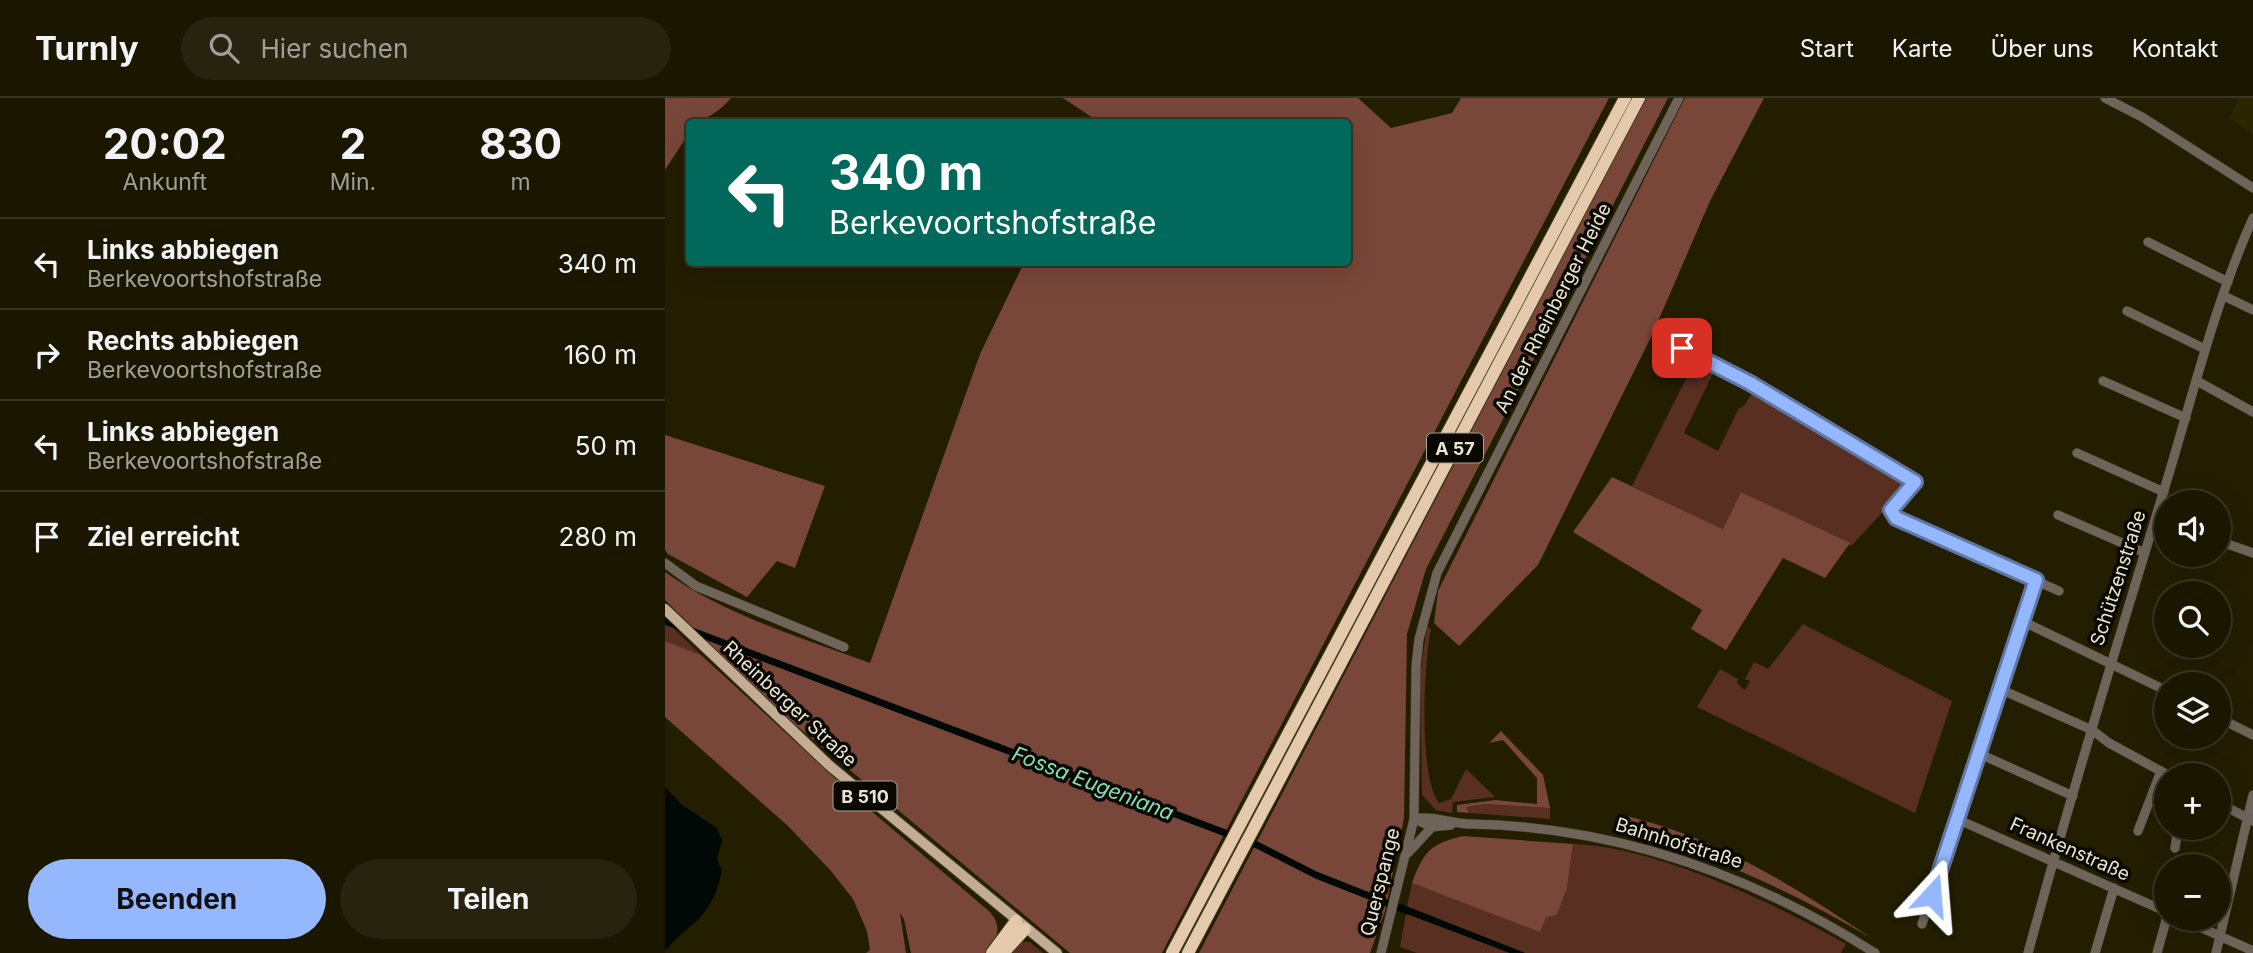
<!DOCTYPE html>
<html lang="de">
<meta charset="utf-8">
<style>
:root{--surface:#1a1600;--page:#27230f;--text:#f1f3f6;--muted:#9f9f99;--line:#383522;--accent:#94b7fd}
body{margin:0;font-family:Inter,sans-serif;background:var(--page);color:var(--text);height:100vh;display:flex;flex-direction:column;font-size:26px;white-space:nowrap}
*{box-sizing:border-box;margin:0}
p{font-size:23px;color:var(--muted)}
.icon{flex:none;width:38px;height:38px;fill:none;stroke:currentColor;stroke-width:2;stroke-linecap:round;stroke-linejoin:round}
.map{position:relative;flex:1;overflow:hidden}
.drawer{display:flex;flex-direction:column;background:var(--surface);width:665px}
.drawer>*{flex:none}
.top-card{position:absolute;left:21px;top:21px;width:665px;height:147px;border-radius:7px;box-shadow:0 7px 28px #0002,0 0 0 2px var(--line);background:#00695c;color:#fff;overflow:hidden}
.buttons{position:absolute;left:1489px;top:392px;display:grid;gap:14px}
.buttons a{display:grid;place-items:center;width:77px;height:77px;border-radius:50%;background:var(--surface);box-shadow:0 7px 28px #0002,0 0 0 2px var(--line);font-size:35px}
.pin{position:absolute;display:grid;place-items:center;width:60px;height:60px;color:#fff;margin:-30px;border-radius:14px;box-shadow:0 4px 10px #0006}
.me{position:absolute;width:77px;margin:-38px;rotate:19deg;stroke-linejoin:round;filter:drop-shadow(0 0 5px #0008)}
.turn{display:flex;align-items:center;gap:24px;height:147px;padding:0 28px;font-size:32px}
.turn .icon{width:91px;height:91px;stroke-width:2.5}
.turn b{display:block;font-size:49px;line-height:60px}
.eta{display:flex;justify-content:space-evenly;align-items:center;height:119px;text-align:center}
.eta b{font-size:42px;font-weight:700;line-height:49px}
.primary-button{display:flex;gap:14px;margin-top:auto;padding:14px 28px}
.primary-button a{flex:1;height:80px;border-radius:42px;background:var(--accent);color:#111;font-size:28px;font-weight:700;line-height:80px;text-align:center}
.primary-button a+a{background:var(--page);color:var(--text)}
ul{padding:0;list-style:none}
li{display:flex;align-items:center;gap:21px;height:91px;padding:0 28px;border-top:2px solid var(--line)}
li div{flex:1}
li b{display:block;font-size:26px}
li em{font-style:normal}
header{display:flex;align-items:center;gap:42px;box-sizing:border-box;height:98px;padding:0 35px;background:var(--surface);border-bottom:2px solid var(--line)}
header strong{font-size:33px}
nav{display:flex;gap:38px;margin-inline-start:auto;font-size:24px}
.search{width:490px;height:63px;background:var(--page);display:flex;align-items:center;gap:18px;box-sizing:border-box;padding:0 24px;border-radius:38px;color:var(--muted);font-size:26px}
main{display:flex;flex:1;min-height:0}
.map>svg:first-child{display:block}
.built{fill:#2c2600}
.green{fill:#592f22}
.forest{fill:#784739}
.water{fill:#000905}
.lines{fill:none;stroke-linecap:round;stroke-linejoin:round}
.canal{stroke:#000905;stroke-width:7}
.minor-casing{stroke:#3e3a1e;stroke-width:10}
.major-casing{stroke:#3e3a1e;stroke-width:12}
.highway-casing{stroke:#3e3a1e;stroke-width:14}
.minor{stroke:#6f6459;stroke-width:9}
.major{stroke:#c2ac94;stroke-width:10}
.highway{stroke:#e4c9ac;stroke-width:12}
.route-casing{stroke:#6077a4;stroke-width:18}
.route{stroke:#94b7fd;stroke-width:12}
.labels{text-anchor:middle;dominant-baseline:central;stroke-width:7;stroke-linejoin:round;paint-order:stroke}
.shield{fill:#0a0801;stroke:#a5a394;stroke-width:2}
.shield-label{font-size:18px;font-weight:bold;fill:#e7e5d3}
.street-label{font-size:19px;fill:#e7e5d3;stroke:#0a0801}
.water-label{font-size:21px;font-style:italic;fill:#83deba;stroke:#0a0801}
</style>
<header>
<strong>Turnly</strong>
<div class="search"><svg class="icon" aria-label="search" viewBox="0 0 24 24"><circle cx="10" cy="10" r="6"/><path d="M15 15l6 6"/></svg>Hier suchen</div>
<nav><a>Start</a><a>Karte</a><a>Über uns</a><a>Kontakt</a></nav>
</header>
<main>
<section class="drawer">
<div class="eta">
<div><b>20:02</b><p>Ankunft</p></div>
<div><b>2</b><p>Min.</p></div>
<div><b>830</b><p>m</p></div>
</div>
<ul>
<li><svg class="icon" aria-label="left" viewBox="0 0 24 24"><path d="M17 20v-9H6M10 6l-5 5 5 5"/></svg><div><b>Links abbiegen</b><p>Berkevoortshofstraße</p></div><em>340 m</em></li>
<li><svg class="icon" aria-label="right" viewBox="0 0 24 24"><path d="M7 20v-9h11M14 6l5 5-5 5"/></svg><div><b>Rechts abbiegen</b><p>Berkevoortshofstraße</p></div><em>160 m</em></li>
<li><svg class="icon" aria-label="left" viewBox="0 0 24 24"><path d="M17 20v-9H6M10 6l-5 5 5 5"/></svg><div><b>Links abbiegen</b><p>Berkevoortshofstraße</p></div><em>50 m</em></li>
<li><svg class="icon" aria-label="arrive" viewBox="0 0 24 24"><path d="M6 21V4h12l-3 4 3 4H6"/></svg><div><b>Ziel erreicht</b></div><em>280 m</em></li>
</ul>
<div class="primary-button"><a>Beenden</a><a>Teilen</a></div>
</section>
<div class="map">
<svg width="1588" height="855" viewBox="0 0 1588 855">
<rect width="100%" height="100%" fill="#231e00"/>
<path class="built" d="M 1574,0 L 1588,0 L 1588,36 L 1564,21 Z"/>
<path class="green" d="M 1032,259 L 1051,269 L 1019,335 L 1053,353 L 1074,310 L 1078,309 L 1090,291 L 1241,380 L 1244,386 L 1186,448 L 1077,394 L 1058,431 L 967,388 Z
M 0,522 L 36,557 L 0,543 Z
M 1138,526 L 1287,603 L 1250,715 L 1032,609 L 1055,571 L 1073,581 L 1072,585 L 1080,592 L 1085,583 L 1080,581 L 1089,564 L 1103,571 Z
M 762,528 L 766,531 C 759,566 753,677 774,705 L 786,701 L 801,671 L 830,699 L 788,704 L 787,715 L 771,712 L 757,697 L 755,577 Z
M 821,706 L 885,710 L 885,721 L 804,715 L 801,713 L 801,709 Z
M 908,746 C 992,749 1109,805 1181,846 L 1176,855 L 860,855 L 742,809 L 747,785 L 875,833 L 881,818 L 892,817 L 902,790 Z
M 741,815 L 845,855 L 752,855 L 735,849 Z
M 356,844 L 365,844 L 378,855 L 343,855 Z"/>
<path class="forest" d="M 0,0 L 66,0 C 57,11 40,24 24,24 L 24,35 L 0,72 Z
M 398,0 L 693,0 L 726,30 L 787,15 L 796,0 L 944,0 L 497,855 L 405,855 L 109,609 L 0,502 L 0,474 C 62,518 135,539 205,565 L 315,256 L 356,171 L 366,164 L 682,164 L 682,24 L 434,24 Z
M 980,0 L 1003,0 L 761,471 L 742,536 L 739,720 L 720,813 L 705,855 L 534,855 Z
M 1020,0 L 1099,0 L 1045,103 L 988,235 L 873,467 L 794,548 L 769,525 L 773,493 Z
M 0,337 L 160,388 L 130,470 L 112,463 L 82,499 L 3,456 L 0,452 Z
M 947,379 L 1058,431 L 1076,394 L 1185,445 L 1160,480 L 1118,460 L 1061,552 L 1026,531 L 1037,512 L 908,434 Z
M 0,543 L 36,557 L 205,712 L 325,814 C 338,830 332,839 322,855 L 246,855 L 239,821 L 235,815 L 241,855 L 201,855 L 205,852 L 202,833 L 188,801 L 166,773 L 123,728 L 0,619 Z
M 836,633 L 878,677 L 885,710 L 821,706 L 801,709 L 804,715 L 792,714 L 792,707 L 830,702 L 872,706 L 872,680 L 838,642 L 824,645 Z
M 961,718 C 1054,740 1130,789 1208,841 C 1127,794 1047,755 955,733 Z
M 798,738 L 908,746 L 902,790 L 892,817 L 881,819 L 875,834 L 747,785 C 759,753 765,746 798,738 Z"/>
<path class="water" d="M 0,689 L 16,706 L 52,730 L 57,742 L 52,762 L 57,772 C 47,821 29,820 0,853 Z
M 736,806 L 845,849 L 860,855 L 845,855 L 734,813 Z"/>
<g class="lines">
<path class="canal" d="M 0,523 L 16,529
M 27,533 L 592,747 L 651,777 L 742,813"/>
<defs>
<path id="minor" d="M 1440,0 L 1477,19 L 1588,90
M 1483,144 L 1563,184
M 1559,198 L 1588,212
M 1462,213 L 1540,251
M 1017,250 L 1085,284 L 1250,384 L 1226,412 L 1231,420 L 1394,493
M 1438,283 L 1521,320
M 1532,283 L 1588,314
M 1412,355 L 1499,394
M 1393,417 L 1480,455
M 1491,419 L 1502,423
M 1554,443 L 1588,455
M 0,465 L 31,488 L 179,549
M 1357,523 L 1502,593
M 1335,591 L 1427,632 L 1444,645 L 1503,677
M 1554,620 L 1588,637
M 1315,656 L 1408,698
M 1554,705 L 1588,723
M 749,721 C 767,717 787,726 806,726 C 953,729 1087,777 1210,855
M 749,721 L 767,729 L 786,727
M 1294,722 L 1502,814
M 1473,733 L 1496,673
M 1510,750 L 1513,730
M 743,755 L 767,729
M 1517,821 L 1588,853
M 1257,826 L 1371,482
M 716,855 L 749,721 L 751,568 L 754,541 L 772,475 L 1014,0
M 1363,855 C 1405,700 1452,546 1499,392 C 1527,301 1549,207 1588,120
M 1430,855 L 1449,790
M 1492,855 L 1502,819
M 1551,855 L 1588,697"/>
<path id="major" d="M 0,511 L 165,668 L 392,855"/>
<path id="highway" d="M 327,855 L 351,823
M 338,855 L 360,831
M 507,855 L 960,0
M 523,855 L 974,0"/>
</defs>
<use href="#minor" class="minor-casing"/>
<use href="#major" class="major-casing"/>
<use href="#highway" class="highway-casing"/>
<use href="#minor" class="minor"/>
<use href="#major" class="major"/>
<use href="#highway" class="highway"/>
</g>
<g class="lines">
<defs>
<path id="route" d="M 1017,250 L 1085,285 L 1250,384 L 1226,412 L 1231,420 L 1371,482 L 1267,797"/>
</defs>
<use href="#route" class="route-casing"/>
<use href="#route" class="route"/>
</g>
<g class="labels">
<g class="shield">
<rect x="762" y="335.5" width="56" height="29" rx="5"/>
<rect x="168.5" y="683.5" width="63" height="29" rx="5"/>
</g>
<g class="shield-label">
<text x="790" y="350">A 57</text>
<text x="200" y="698">B 510</text>
</g>
<g class="street-label">
<text transform="translate(888 210) rotate(-63)">An der Rheinberger Heide</text>
<text transform="translate(1453 480) rotate(-72)">Schützenstraße</text>
<text transform="translate(125 606) rotate(43)">Rheinberger Straße</text>
<text transform="translate(1014 745) rotate(17)">Bahnhofstraße</text>
<text transform="translate(1405 751) rotate(24)">Frankenstraße</text>
<text transform="translate(715 784) rotate(-76)">Querspange</text>
</g>
<g class="water-label">
<text transform="translate(428 685) rotate(21)">Fossa Eugeniana</text>
</g>
</g>
</svg>
<div class="buttons">
<a><svg class="icon" aria-label="sound" viewBox="0 0 24 24"><path d="M4 9h4l5-4v14l-5-4H4zM17 9q2 3 0 6"/></svg></a>
<a><svg class="icon" aria-label="search" viewBox="0 0 24 24"><circle cx="10" cy="10" r="6"/><path d="M15 15l6 6"/></svg></a>
<a><svg class="icon" aria-label="layers" viewBox="0 0 24 24"><path d="M12 4l9 5-9 5-9-5zM3 14l9 5 9-5"/></svg></a>
<a>+</a>
<a>−</a>
</div>
<div class="pin" style="left:1017px;top:250px;background:#d93025"><svg class="icon" aria-label="arrive" viewBox="0 0 24 24"><path d="M6 21V4h12l-3 4 3 4H6"/></svg></div>
<svg class="me" style="left:1267px;top:797px" viewBox="-20 -20 40 40"><path d="M0-17L14 15 0 8-14 15z" fill="#94b7fd" stroke="#fff" stroke-width="4"/></svg>
<div class="top-card">
<div class="turn"><svg class="icon" aria-label="left" viewBox="0 0 24 24"><path d="M17 20v-9H6M10 6l-5 5 5 5"/></svg><div><b>340 m</b>Berkevoortshofstraße</div></div>
</div>
</div>
</main>
